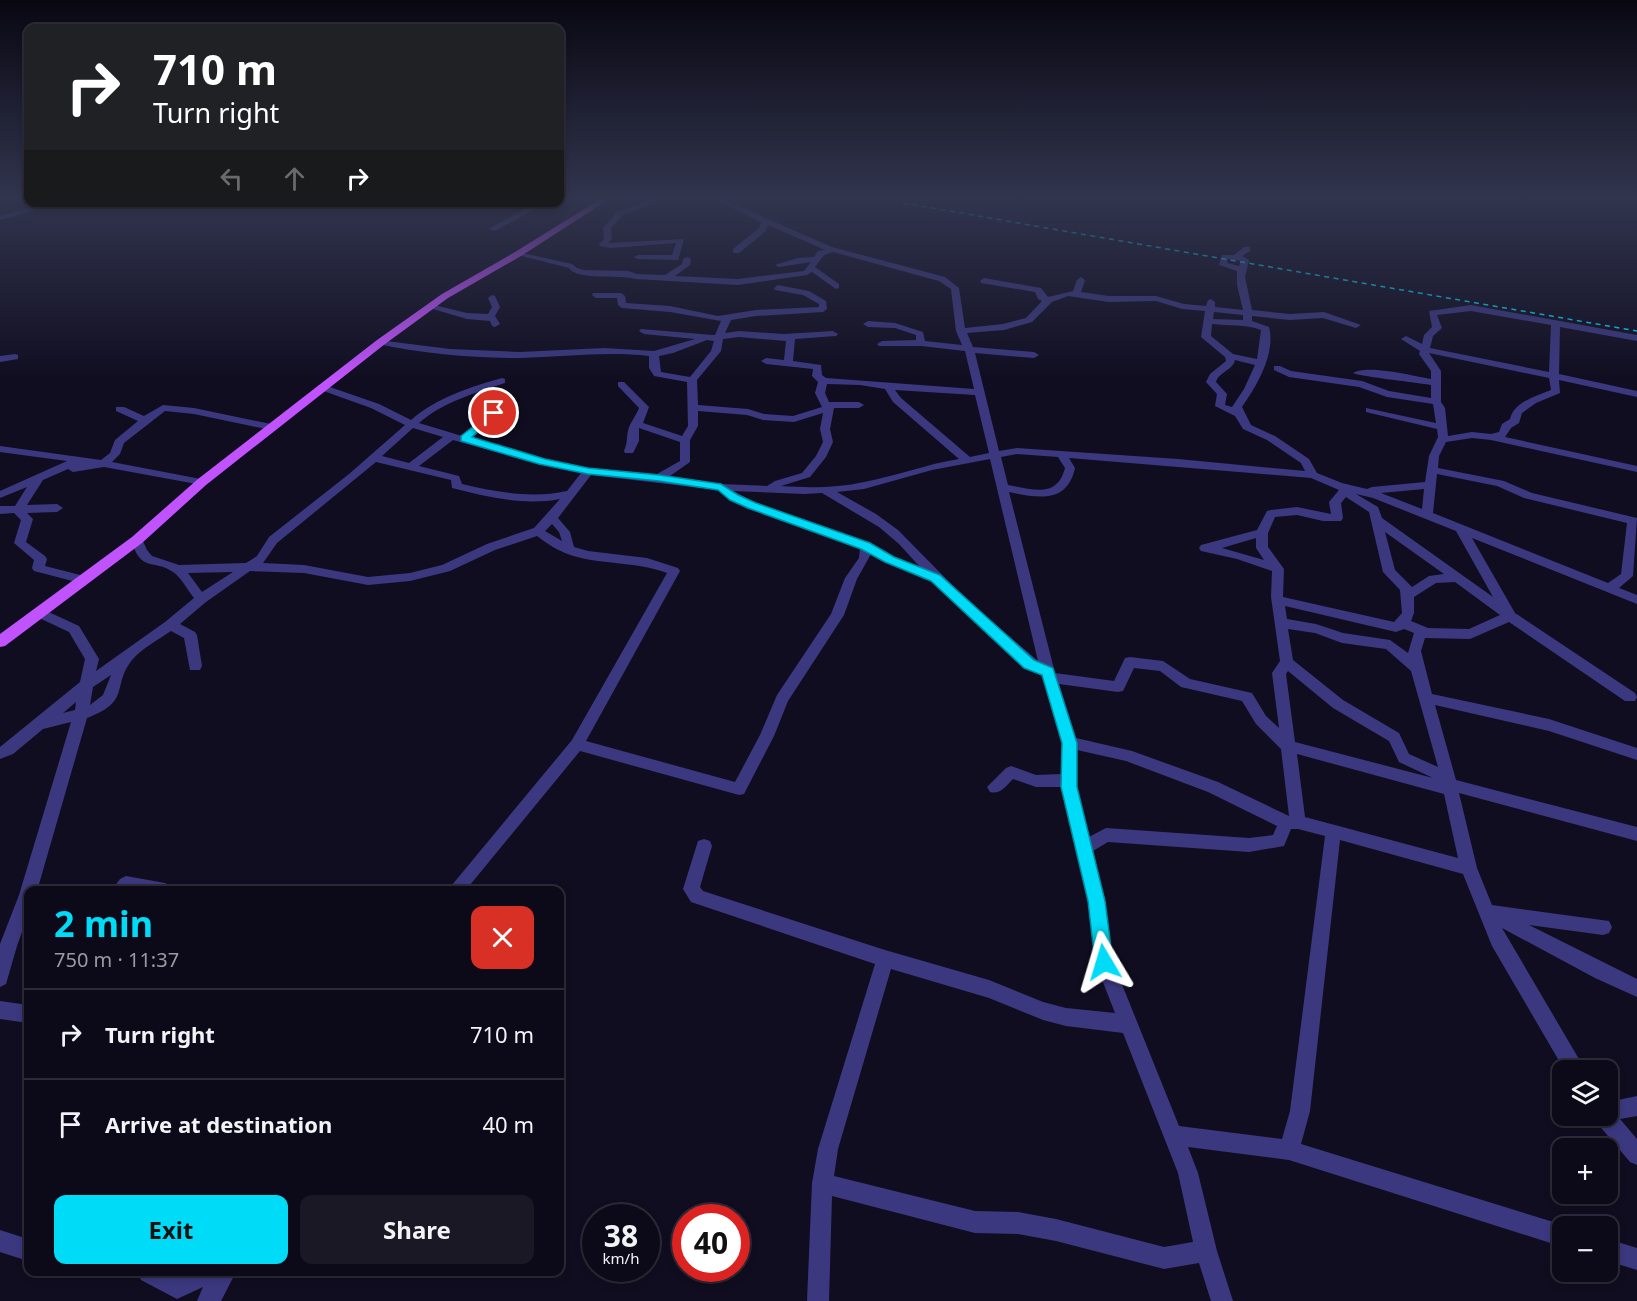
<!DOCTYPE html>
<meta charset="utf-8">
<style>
:root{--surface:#0c0a18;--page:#1a1825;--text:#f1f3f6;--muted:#9a9aa2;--line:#2c2b37;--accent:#00dbf7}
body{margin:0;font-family:"Noto Sans",sans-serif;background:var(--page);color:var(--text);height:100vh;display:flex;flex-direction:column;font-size:22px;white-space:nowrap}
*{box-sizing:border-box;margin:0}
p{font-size:20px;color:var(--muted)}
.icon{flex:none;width:33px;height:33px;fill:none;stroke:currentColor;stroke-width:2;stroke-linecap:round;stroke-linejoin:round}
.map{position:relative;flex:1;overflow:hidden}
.panel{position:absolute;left:24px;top:886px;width:540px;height:390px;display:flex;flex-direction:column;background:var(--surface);border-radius:12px;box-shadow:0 3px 9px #0003,0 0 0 2px var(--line)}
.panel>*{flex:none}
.hud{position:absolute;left:24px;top:24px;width:540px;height:183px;border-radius:12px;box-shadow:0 3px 9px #0003,0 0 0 2px var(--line);background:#202124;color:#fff;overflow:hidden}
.fabs{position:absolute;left:1552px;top:1060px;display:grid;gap:12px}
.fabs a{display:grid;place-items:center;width:66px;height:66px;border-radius:12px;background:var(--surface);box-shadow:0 3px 9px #0003,0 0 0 2px var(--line);font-size:30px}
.speed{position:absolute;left:582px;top:1204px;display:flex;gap:12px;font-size:30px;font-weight:700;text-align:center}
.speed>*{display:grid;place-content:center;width:78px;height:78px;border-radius:50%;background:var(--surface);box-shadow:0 3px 9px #0003,0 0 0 2px var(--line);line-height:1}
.speed small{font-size:15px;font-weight:400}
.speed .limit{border:9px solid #d22;background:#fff;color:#111}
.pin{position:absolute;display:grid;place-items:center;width:51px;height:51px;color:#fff;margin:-26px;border:3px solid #fff;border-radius:50%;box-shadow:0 2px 6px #0007}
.me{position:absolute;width:66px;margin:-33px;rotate:353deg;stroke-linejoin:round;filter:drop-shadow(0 0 4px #0008)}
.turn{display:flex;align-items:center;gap:21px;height:126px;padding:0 30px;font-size:27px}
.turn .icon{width:78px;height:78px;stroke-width:2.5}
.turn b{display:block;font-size:42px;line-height:51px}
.lanes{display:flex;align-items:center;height:57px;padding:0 30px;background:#0003;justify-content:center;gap:30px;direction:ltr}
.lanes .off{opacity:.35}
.round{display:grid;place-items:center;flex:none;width:63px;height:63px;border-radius:12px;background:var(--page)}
.head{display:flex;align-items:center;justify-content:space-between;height:102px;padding:0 30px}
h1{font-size:36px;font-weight:700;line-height:45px;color:var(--accent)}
.button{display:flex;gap:12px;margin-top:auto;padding:12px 30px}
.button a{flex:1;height:69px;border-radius:12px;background:var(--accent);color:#111;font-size:24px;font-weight:700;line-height:69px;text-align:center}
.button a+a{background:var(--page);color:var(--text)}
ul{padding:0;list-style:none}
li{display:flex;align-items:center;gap:18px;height:90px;padding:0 30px;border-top:2px solid var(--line)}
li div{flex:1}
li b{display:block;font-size:22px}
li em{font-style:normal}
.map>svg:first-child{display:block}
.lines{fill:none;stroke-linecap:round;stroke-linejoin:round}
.minor{fill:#3b3880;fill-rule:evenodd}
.major{fill:#c153ff;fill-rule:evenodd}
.rail{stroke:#00dbf7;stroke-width:1.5;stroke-dasharray:5 4.5;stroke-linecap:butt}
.route{fill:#00dbf7;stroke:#008ea1;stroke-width:1.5}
</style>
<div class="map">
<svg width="1637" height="1301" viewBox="0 0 1637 1301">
<rect width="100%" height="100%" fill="#100d20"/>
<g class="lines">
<path class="minor" d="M 656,198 L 668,198 L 623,215 L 611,228 L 612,239 L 608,243 L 684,239 L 678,260 L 638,259 L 634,257 L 638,255 L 672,255 L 676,243 L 611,248 L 600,246 L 599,244 L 604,239 L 603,228 L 617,212 Z
M 711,198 L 720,198 L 832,247 L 945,277 L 959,288 L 965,328 L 1003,324 L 1026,318 L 1042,301 L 1038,299 L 1035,292 L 981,283 L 980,281 L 984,278 L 1041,288 L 1048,297 L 1073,291 L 1077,280 L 1081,277 L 1085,280 L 1081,292 L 1109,296 L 1156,296 L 1184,304 L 1206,306 L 1208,300 L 1211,299 L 1215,302 L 1215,307 L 1243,310 L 1237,285 L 1237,271 L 1219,265 L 1222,255 L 1234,255 L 1244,247 L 1250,247 L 1250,251 L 1242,256 L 1249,260 L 1245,277 L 1252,310 L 1290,314 L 1324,312 L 1361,325 L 1356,328 L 1323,318 L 1290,320 L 1252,316 L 1252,321 L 1269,327 C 1276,353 1257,386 1242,407 L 1251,425 L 1275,436 L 1309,459 L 1317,473 L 1342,483 L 1367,489 L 1372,487 L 1425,482 L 1429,456 L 1438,437 L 1437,429 L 1366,412 L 1366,408 L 1436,423 L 1433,404 L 1387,397 L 1359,387 L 1289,377 L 1274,370 L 1274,366 L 1280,366 L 1291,371 L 1362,381 L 1389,391 L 1431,398 L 1431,385 C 1420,383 1357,376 1353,373 C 1367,364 1414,376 1431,379 L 1431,371 L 1419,354 L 1420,351 L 1401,339 L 1406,336 L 1422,344 L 1424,335 L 1432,327 L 1429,311 L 1471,305 L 1637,335 L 1637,341 L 1560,327 L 1559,374 L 1637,391 L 1637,397 L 1559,380 L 1560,393 L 1536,403 L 1522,413 L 1519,423 L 1511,428 L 1505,437 L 1637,466 L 1637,472 L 1491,440 L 1472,438 L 1446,442 L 1439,456 L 1438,468 L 1504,481 L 1532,493 L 1637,518 L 1633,576 L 1619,588 L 1637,595 L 1637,604 L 1472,538 L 1515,613 L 1635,693 L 1637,697 L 1635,701 L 1625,701 L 1509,622 L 1470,639 L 1425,638 L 1421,651 L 1432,694 L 1549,719 L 1637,748 L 1637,760 L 1549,731 L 1435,705 L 1456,780 L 1637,827 L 1637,841 L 1459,793 L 1477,868 L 1492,905 L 1609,921 L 1612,927 L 1609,933 L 1603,935 L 1529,925 L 1637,979 L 1637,997 L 1595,978 L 1502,928 L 1586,1071 L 1565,1071 L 1492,946 L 1463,874 L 1340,840 L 1310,1111 L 1301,1144 L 1563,1225 L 1567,1227 L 1563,1227 L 1563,1247 L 1289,1160 L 1188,1147 L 1198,1173 L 1217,1251 L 1233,1301 L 1211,1301 L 1199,1263 L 1164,1269 L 1056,1241 L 1018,1234 L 975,1233 L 832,1196 L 829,1301 L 807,1301 L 812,1183 L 818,1149 L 875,964 L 691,902 L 683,889 L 698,841 L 704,839 L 710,841 L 712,846 L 700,887 L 703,891 L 885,950 L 989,980 L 1043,1002 L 1066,1008 L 1115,1013 L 1095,962 L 1089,901 L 1061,787 L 1036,787 L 1013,779 C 1006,786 1000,795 990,792 L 987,787 L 1006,768 L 1011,766 L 1036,775 L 1062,774 L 1063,743 L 1042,675 L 1008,652 L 932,580 L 885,562 L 871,554 L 857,579 L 844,615 L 788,701 L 774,736 L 744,794 L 739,795 L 580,751 L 465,891 L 447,891 L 572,740 L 667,573 C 633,560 597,566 565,553 C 555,549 545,542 537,536 L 495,550 L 450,571 L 410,581 L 368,585 L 304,573 L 250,571 L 206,602 L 180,624 L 195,632 L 197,635 L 202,666 L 200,670 L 190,670 L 184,638 L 171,631 C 158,640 142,648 132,660 C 111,687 132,701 87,718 L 37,891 L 28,891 L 28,915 L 17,946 L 6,984 L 0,987 L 0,944 L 19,895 L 71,722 L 43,729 L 13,754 L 0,759 L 0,747 L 80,682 L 85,659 L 69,632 L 35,616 L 34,613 L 40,608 L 79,626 L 99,659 L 96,671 L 165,622 L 194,598 C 188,591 181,577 173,572 C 153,558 142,574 131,540 L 133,537 L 141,537 L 147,550 L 152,556 L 179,565 L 246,563 L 257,556 L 269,537 L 349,474 L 405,425 L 371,408 L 318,389 L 318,385 L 324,385 L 379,404 L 411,420 C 436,398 470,387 502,378 L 505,379 L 505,383 C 475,393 443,402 419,423 L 462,436 L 509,397 L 514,400 L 513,402 L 472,438 L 545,459 L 588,468 L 657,474 L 680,461 L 680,442 L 639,428 L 639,441 L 633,453 L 625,453 L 624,451 C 628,441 626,440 628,431 C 629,424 636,416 639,408 L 618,386 L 618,382 L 624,382 L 649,407 L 643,423 L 682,436 L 688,426 L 687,382 L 654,376 L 649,368 L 649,356 C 606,351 563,357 520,358 C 473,358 424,354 378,344 L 378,340 L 450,349 L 520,352 L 604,348 L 654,351 L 695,339 L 644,334 L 639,331 L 641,329 L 713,335 L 715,335 L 721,321 L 670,312 L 622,308 L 618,305 L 617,298 L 596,298 L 592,295 L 593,293 L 621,293 L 625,296 L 626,303 L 670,306 L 718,316 L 756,310 L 819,307 L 819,304 L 803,295 L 775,290 L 774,288 L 778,285 L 809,291 L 826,301 L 827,309 L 823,312 L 756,316 L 731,320 L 725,333 L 739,331 L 784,334 L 833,331 L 838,334 L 836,336 L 795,339 L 793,361 L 821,365 L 822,375 L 826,378 L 974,389 L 965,351 L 921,346 L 879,346 L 877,344 L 882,341 L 916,340 L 916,335 L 895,328 L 868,327 L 863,324 L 868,321 L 895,323 L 923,332 L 925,341 L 962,345 L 956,331 L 951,289 L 939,281 L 833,252 L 824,255 L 815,267 L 839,284 L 839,288 L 836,289 L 812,272 L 807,275 L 738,285 L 636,279 C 621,274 577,281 569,268 L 514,254 L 518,252 L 572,264 L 577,268 L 584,270 L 628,271 L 637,274 L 665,275 L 682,264 L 683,259 L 687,257 L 691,259 L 690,265 L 675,276 L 738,279 L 804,271 L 811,262 L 779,267 L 775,265 L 798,258 L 814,257 L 818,251 L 825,250 L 768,225 L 766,231 L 739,253 L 733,253 L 733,249 L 759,228 L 761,222 ZM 1228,259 L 1241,261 L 1239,266 L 1227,263 ZM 1068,296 L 1109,302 L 1156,301 L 1182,309 L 1205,311 L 1201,337 L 1225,357 L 1226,361 L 1210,374 L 1206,382 L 1217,394 L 1215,406 L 1235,416 L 1243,429 L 1267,440 L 1301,463 L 1305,471 L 1178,459 L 1017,448 L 999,451 L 975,353 L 1034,358 L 1039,355 L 1034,352 L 973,347 L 967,333 L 1004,330 L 1032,322 L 1052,302 ZM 1471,311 L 1551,325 L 1549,372 L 1430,348 L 1433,336 L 1442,328 L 1437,315 ZM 1214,312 L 1243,315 L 1243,320 L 1213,319 ZM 1212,324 C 1230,326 1245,324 1261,330 L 1257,359 L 1233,354 L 1211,336 ZM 739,337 L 786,341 L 784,360 L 766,358 L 761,361 L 766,364 L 813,369 L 812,376 L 818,382 L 815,393 L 822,407 L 793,416 L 764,414 L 748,409 L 698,405 L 697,380 L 721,351 L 723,339 ZM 707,340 L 714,341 L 711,351 L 690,377 L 661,372 L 659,356 L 673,353 ZM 1429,353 L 1549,378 L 1551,390 C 1536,396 1514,402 1510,419 L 1502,424 L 1499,432 L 1491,434 L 1472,432 L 1448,436 L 1445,408 L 1441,402 L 1441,371 ZM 1235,360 L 1255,365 L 1244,389 L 1232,407 L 1225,405 L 1227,394 L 1216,382 C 1219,372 1233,370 1235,360 ZM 827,384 L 860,385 L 885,389 L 893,402 L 959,459 C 927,464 896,476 864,482 C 838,488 808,488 781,486 L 810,477 L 826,457 L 833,442 L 830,429 L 834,408 L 859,408 L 864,405 L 859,402 L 829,402 L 825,393 ZM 895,390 L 975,395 L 989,453 L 970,457 L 901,398 ZM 698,411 L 747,415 L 763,420 L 794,422 L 823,413 L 820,429 L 823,442 L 816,456 L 802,473 L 775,481 L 767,486 L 721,484 L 670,476 L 690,462 L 690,440 L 698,426 ZM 413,428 L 443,437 L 409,463 L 382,456 ZM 453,440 L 539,464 L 581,473 L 567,491 C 532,499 496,492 462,484 L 459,476 L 419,466 ZM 1017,454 L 1058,457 L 1065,468 C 1057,499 1032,489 1008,485 L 1001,457 ZM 1069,458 L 1311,478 L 1339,490 L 1329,502 L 1331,514 L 1297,507 L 1271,510 L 1267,511 L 1257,530 L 1201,545 L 1199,548 L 1201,551 L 1237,559 L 1272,571 L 1271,597 L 1280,661 L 1272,673 L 1279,728 L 1266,716 L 1252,693 L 1190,679 L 1163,661 L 1130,657 L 1125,658 L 1114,681 L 1055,673 L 1009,492 C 1038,498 1067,504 1075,468 ZM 990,459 L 1038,661 L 966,599 L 898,530 L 876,514 L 837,492 L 864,489 L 932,470 ZM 376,462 L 451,480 L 452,488 C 487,497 524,506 560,499 L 534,528 L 487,544 L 442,565 L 410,573 L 368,577 L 304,565 L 263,563 L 277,543 ZM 1437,474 L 1497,486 L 1524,498 L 1627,523 L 1621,574 L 1608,583 L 1433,513 ZM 591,475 L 718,490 L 730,500 L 748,509 L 860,548 L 859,558 L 845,578 L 831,614 L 777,695 L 760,735 L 735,782 L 586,741 L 680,571 L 678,568 L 647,558 L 588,551 L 574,547 L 570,532 L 558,518 ZM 1424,489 L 1422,509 L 1381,493 ZM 733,491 L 804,494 L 822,493 L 879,527 L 899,544 L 920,567 L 893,556 L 870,543 L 756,503 ZM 1356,494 L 1373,498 L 1456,531 L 1493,597 L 1382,518 L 1378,507 ZM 1346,497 L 1369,512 L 1383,572 L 1400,590 L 1402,613 L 1394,622 L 1283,597 L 1284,569 L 1268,547 L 1268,533 L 1275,517 L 1297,515 L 1323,521 L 1341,521 L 1343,518 L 1341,503 ZM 552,524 L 559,532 L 562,541 L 545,531 ZM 1385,532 L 1444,574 L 1429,576 L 1412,587 L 1395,570 ZM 1256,538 L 1256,548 L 1264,560 L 1222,548 ZM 233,572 L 202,592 L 188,573 ZM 1455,582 L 1500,615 L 1469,629 L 1428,628 L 1411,621 L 1414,613 L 1414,597 L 1436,583 ZM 1285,606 L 1396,632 L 1404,629 L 1414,633 L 1408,653 L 1390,640 L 1343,633 L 1316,624 L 1287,619 ZM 1288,629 L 1315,633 L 1342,643 L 1386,649 L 1411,671 L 1438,767 L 1409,754 L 1399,733 L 1343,700 L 1293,660 ZM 1134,668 L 1160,671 L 1181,687 L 1242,701 L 1256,724 L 1281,749 L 1289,816 L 1218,782 L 1132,751 L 1076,738 L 1059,684 L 1118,692 L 1123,691 ZM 1288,671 L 1333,708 L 1389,741 L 1399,762 L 1433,778 L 1295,742 L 1286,674 ZM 111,675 L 103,695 L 90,705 L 93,687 ZM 76,702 L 75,710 L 63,713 ZM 1077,750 L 1126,761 L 1208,792 L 1277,826 L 1273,835 L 1249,838 L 1106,828 L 1089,837 L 1077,787 ZM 1297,754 L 1444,794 L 1458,858 L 1305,817 ZM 1291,829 L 1298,829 L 1325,836 L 1290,1111 L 1282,1139 L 1179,1126 L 1113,962 L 1105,901 L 1093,851 L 1108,842 L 1249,852 L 1284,846 ZM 891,969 L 989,998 L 1043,1020 L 1066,1026 L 1123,1033 L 1178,1173 L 1193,1242 L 1164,1247 L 1056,1219 L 1018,1212 L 975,1211 L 834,1176 L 838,1149 Z
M 50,202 L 63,202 L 0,220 L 0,216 Z
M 174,202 L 210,202 L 195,207 Z
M 538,202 L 548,202 L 495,231 L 488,229 Z
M 492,295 L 495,296 L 500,307 L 495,316 L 500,324 L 495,327 L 492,326 L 490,321 L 467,319 L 426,307 L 430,304 L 467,313 L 488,314 L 492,307 L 488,298 Z
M 15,354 L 18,355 L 18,359 L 0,362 L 0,356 Z
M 163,405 L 194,408 L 271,424 L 276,427 L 271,430 L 194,414 L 165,411 L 124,443 L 120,454 L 112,462 L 206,480 L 208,482 L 202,485 L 104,467 L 73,472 L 68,469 L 43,480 L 27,505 L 57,504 L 63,508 L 57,512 L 27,513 L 33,519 L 26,542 L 45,556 L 47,559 L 45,566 L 88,577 L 90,580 L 84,584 L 34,571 L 32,568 L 34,560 L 14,543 L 21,520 L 14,513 L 0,514 L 0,506 L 15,506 L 27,487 L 0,498 L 0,491 L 67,461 L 0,452 L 0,446 L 101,460 L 110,453 L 115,440 L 138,421 L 116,411 L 116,407 L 124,407 L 144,416 Z
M 126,876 L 165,883 L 171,886 L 173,891 L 111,891 L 120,879 Z
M 0,1001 L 28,1005 L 28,1023 L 0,1019 Z
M 1637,1096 L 1637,1116 L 1620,1119 L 1637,1139 L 1637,1165 L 1630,1162 L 1597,1123 L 1594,1116 L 1608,1116 L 1608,1102 Z
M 0,1230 L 28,1239 L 28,1261 L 0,1252 Z
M 1608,1239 L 1637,1248 L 1637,1270 L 1608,1261 Z
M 138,1272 L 171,1272 L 178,1276 L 187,1272 L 236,1272 L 221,1301 L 197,1301 L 203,1287 L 177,1299 L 141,1280 Z"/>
<path class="major" d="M 602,198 L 611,198 L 521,256 L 448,298 L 385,344 L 206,485 L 142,543 L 5,646 L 0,647 L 0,634 L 132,537 L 198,479 L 377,340 L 442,294 L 515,252 Z"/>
<path class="rail" d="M 875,198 L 1637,331"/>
</g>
<linearGradient id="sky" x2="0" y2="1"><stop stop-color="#090712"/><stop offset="0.52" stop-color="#31354e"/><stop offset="1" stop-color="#31354e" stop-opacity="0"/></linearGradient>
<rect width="1637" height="380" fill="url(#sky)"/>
<path class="route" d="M 494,410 L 498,411 L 498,415 L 472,437 L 545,459 L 588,468 L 659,475 L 721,484 L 738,495 L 756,503 L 870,543 L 894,557 L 940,575 L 1034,660 L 1053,668 L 1077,743 L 1077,787 L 1105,901 L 1113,962 L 1110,968 L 1104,971 L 1097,968 L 1095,962 L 1088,901 L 1061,787 L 1062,743 L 1042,675 L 1024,668 L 931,581 L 885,562 L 861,549 L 748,508 L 730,500 L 718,490 L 659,481 L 588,474 L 539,464 L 461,441 L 461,436 Z"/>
</svg>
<div class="fabs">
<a><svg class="icon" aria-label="layers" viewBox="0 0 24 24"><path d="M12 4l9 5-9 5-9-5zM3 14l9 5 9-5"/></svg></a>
<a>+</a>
<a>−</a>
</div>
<div class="speed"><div>38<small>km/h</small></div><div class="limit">40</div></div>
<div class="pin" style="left:494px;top:413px;background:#d93025"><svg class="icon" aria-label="arrive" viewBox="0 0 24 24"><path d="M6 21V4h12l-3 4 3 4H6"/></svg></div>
<svg class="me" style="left:1104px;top:962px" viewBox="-20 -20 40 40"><path d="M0-17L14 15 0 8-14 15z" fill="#00dbf7" stroke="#fff" stroke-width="4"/></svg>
<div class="hud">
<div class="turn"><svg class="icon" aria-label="right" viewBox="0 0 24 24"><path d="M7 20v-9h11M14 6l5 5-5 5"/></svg><div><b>710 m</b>Turn right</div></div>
<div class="lanes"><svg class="icon off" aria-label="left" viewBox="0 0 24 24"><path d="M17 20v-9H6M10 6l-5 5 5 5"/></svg><svg class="icon off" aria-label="ahead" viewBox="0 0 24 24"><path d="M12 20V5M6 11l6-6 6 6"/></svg><svg class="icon" aria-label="right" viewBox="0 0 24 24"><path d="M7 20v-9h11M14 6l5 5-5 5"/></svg></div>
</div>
<section class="panel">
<div class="head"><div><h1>2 min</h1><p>750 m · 11:37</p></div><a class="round" style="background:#d93025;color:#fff"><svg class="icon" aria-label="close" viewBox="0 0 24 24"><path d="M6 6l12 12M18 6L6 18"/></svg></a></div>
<ul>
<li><svg class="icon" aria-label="right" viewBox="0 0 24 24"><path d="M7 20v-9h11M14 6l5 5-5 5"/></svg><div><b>Turn right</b></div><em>710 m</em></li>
<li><svg class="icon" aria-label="arrive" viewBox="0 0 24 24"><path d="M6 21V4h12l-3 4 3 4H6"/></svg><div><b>Arrive at destination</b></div><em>40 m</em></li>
</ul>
<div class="button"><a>Exit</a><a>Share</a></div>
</section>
</div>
